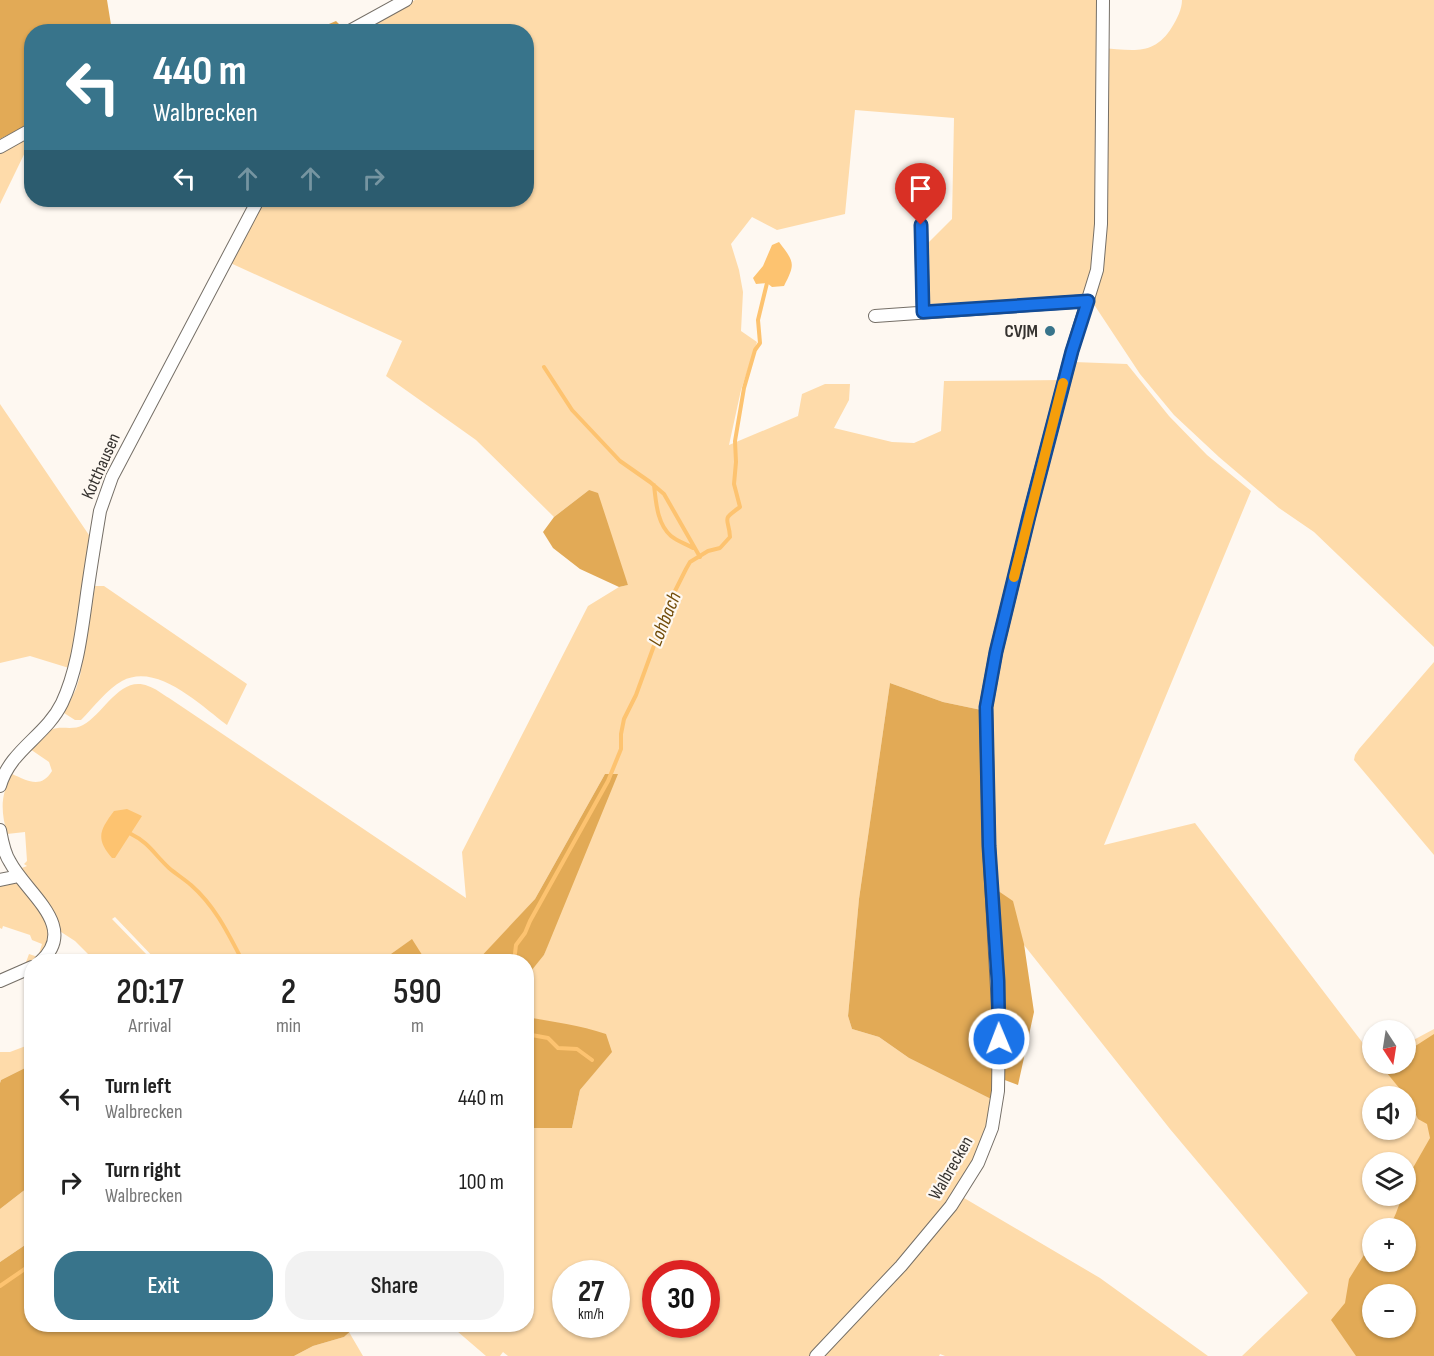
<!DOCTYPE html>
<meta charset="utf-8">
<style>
:root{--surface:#fff;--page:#f2f2f2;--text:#222;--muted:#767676;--accent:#38748b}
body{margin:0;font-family:"Sofia Sans Condensed",sans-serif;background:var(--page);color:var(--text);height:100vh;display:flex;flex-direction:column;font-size:22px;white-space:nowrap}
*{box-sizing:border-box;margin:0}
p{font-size:20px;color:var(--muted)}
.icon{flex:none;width:33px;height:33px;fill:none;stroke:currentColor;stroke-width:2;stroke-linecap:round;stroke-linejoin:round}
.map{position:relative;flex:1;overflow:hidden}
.sheet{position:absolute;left:24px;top:954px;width:510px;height:378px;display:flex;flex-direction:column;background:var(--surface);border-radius:24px;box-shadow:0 2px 4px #0004}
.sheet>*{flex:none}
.banner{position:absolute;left:24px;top:24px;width:510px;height:183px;border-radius:24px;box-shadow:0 2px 4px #0004;background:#38748b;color:#fff;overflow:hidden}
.needle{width:39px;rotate:168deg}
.controls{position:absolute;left:1362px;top:1020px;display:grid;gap:12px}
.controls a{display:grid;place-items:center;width:54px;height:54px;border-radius:50%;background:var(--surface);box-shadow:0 2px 4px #0004;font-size:30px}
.speed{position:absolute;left:552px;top:1260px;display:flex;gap:12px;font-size:30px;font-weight:700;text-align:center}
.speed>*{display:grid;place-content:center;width:78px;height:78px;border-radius:50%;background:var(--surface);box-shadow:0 2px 4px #0004;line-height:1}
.speed small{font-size:15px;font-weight:400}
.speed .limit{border:9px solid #d22;background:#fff;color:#111}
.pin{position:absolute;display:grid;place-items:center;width:51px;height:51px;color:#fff;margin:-62px -26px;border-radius:50% 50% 50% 0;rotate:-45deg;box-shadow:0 0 6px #0007}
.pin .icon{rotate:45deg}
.me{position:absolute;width:66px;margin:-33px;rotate:359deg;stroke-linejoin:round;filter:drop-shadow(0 0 4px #0008)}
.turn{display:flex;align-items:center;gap:21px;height:126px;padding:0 30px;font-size:27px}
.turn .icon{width:78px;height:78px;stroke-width:2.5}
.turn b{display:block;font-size:42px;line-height:51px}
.lanes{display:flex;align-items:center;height:57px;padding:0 30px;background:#0003;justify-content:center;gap:30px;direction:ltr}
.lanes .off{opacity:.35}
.eta{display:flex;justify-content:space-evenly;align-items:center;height:102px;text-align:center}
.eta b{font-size:36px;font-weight:600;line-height:42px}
.cta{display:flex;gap:12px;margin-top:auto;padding:12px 30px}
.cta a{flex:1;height:69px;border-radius:24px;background:var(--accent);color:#fff;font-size:24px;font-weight:600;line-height:69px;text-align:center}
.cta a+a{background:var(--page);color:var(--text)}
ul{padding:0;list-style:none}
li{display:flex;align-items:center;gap:18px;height:84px;padding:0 30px}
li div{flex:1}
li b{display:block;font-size:22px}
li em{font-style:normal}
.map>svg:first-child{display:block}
.green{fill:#fedbaa;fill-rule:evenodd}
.forest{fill:#e2aa56;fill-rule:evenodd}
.water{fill:#fdc370}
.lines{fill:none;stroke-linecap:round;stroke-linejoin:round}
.stream{stroke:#fdc370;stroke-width:4}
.minor-casing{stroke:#756f67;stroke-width:14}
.minor{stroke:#fff;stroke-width:12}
.route-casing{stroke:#114b97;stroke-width:15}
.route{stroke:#1a73e8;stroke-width:10}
.slow{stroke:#f59e0b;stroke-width:10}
.poi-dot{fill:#38748b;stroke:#fef8f1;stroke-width:2}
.labels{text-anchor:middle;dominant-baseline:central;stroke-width:4.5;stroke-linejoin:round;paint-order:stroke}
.poi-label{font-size:18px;font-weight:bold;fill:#35322f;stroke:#fef8f1;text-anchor:end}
.street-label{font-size:18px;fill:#35322f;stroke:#fef8f1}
.water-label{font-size:20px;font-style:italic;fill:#724d0a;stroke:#fef8f1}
</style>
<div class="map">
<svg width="1434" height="1356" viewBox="0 0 1434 1356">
<rect width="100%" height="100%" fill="#fef8f1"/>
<path class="green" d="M 415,0 L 1100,0 L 1099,48 C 1131,49 1153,58 1172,27 C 1177,19 1182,9 1182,0 L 1434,0 L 1434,647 L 1314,532 L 1279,508 L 1219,457 L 1174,415 L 1140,374 L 1095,306 L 1087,301 L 923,312 L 926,245 L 952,219 L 954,118 L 855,110 L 845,214 L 777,230 L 752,217 L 731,244 L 739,270 L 743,292 L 741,331 L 757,342 L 741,390 L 729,445 L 798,416 L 802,394 L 825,384 L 850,384 L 849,400 L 834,428 L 892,442 L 914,443 L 941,431 L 944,381 L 1064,380 L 1074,362 L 1127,364 L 1169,416 L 1207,455 L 1251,491 L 1104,845 L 1195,823 L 1372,1055 L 1372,1064 L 1379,1064 L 1387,1071 L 1381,1064 L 1406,1064 L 1406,1044 L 1434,1029 L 1434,1356 L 1242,1356 L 1308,1293 L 1170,1129 L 1024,945 L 1024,950 L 988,884 L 986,711 L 943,702 L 890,683 L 859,899 L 848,1016 L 852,1029 L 879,1037 L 909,1058 L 991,1099 L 986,1133 L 959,1195 L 1100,1278 L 1208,1356 L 945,1356 L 940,1354 L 939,1356 L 508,1356 L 503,1352 L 500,1356 L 486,1356 L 450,1325 L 526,1324 L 527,1119 L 533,1128 L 572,1128 L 580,1090 L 611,1052 L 555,1023 L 527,1017 L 526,976 L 544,955 L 605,774 L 535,899 L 477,962 L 426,961 L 411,940 L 381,961 L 157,961 L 115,917 L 112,919 L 148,956 L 141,961 L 95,961 L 75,941 L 58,930 L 19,869 L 27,866 L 24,864 L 27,861 L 25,832 L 7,834 C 1,811 0,796 12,774 C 28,781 41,789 52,771 L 49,762 L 30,749 C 35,743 44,733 51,730 C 60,725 73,731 83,725 C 104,714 120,675 148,686 C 155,688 162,694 169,698 L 466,898 L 462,852 L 588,606 L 619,587 L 628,585 L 589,490 L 554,517 L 476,440 L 386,376 L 402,341 L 226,261 L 263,200 L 526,200 L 526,32 L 359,31 ZM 1372,1096 L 1406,1096 L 1406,1130 L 1372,1130 ZM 1372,1162 L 1406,1162 L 1406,1196 L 1372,1196 ZM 1372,1228 L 1406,1228 L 1406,1262 L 1372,1262 ZM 566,1274 L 616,1274 L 616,1324 L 566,1324 ZM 656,1274 L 706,1274 L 706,1324 L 656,1324 ZM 1372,1294 L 1406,1294 L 1406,1328 L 1372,1328 Z
M 31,130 L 31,140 L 0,204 L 0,148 Z
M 0,404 L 91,538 L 69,668 L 30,656 L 0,663 Z
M 95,586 L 104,586 L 247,684 L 227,725 C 200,705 157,662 122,681 C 107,689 94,707 81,720 L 75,720 L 64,713 L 76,689 L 80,676 Z
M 1434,662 L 1434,855 L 1354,760 L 1355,755 L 1359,749 Z
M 15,883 L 23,884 L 45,916 L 52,941 L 36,961 L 25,965 L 29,954 L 38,957 L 42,944 L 32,940 L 30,935 L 3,926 L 2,929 L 0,928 L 0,884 Z
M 31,1044 L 31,1065 L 1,1080 L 0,1083 L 0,1052 L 10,1052 Z
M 31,1185 L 31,1241 L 0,1262 L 0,1209 Z
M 349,1332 L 363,1356 L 294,1356 L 313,1346 L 344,1337 Z"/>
<path class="forest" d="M 0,0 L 107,0 L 112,31 L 32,32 L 31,123 L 0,139 Z
M 336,21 L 345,30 L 344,32 L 310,32 Z
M 589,490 L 598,493 L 628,585 L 619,587 L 580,569 L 553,548 L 543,532 L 554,517 Z
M 890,683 L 943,702 L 986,711 L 988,884 L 1013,901 L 1024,944 L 1034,1012 L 1018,1085 L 994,1076 L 991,1099 L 909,1058 L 879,1037 L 852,1029 L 848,1016 L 859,899 Z
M 605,774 L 618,774 L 544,955 L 527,976 L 526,962 L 477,961 L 535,899 Z
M 412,939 L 426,961 L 381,961 Z
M 527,1017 C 553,1022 580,1025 606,1034 L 612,1052 L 580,1090 L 572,1128 L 533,1128 L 527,1119 Z
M 1434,1034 L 1434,1356 L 1356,1356 L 1331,1320 L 1345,1303 L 1349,1279 L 1372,1242 L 1372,1262 L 1406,1262 L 1406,1228 L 1386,1228 C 1396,1220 1397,1207 1403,1196 L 1406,1196 L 1410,1173 L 1430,1138 L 1427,1124 L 1418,1119 L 1409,1100 L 1382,1067 L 1388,1064 L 1406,1064 L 1406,1052 ZM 1406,1294 L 1406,1328 L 1372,1328 L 1372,1294 Z
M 31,1065 L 31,1185 L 0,1209 L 0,1083 L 1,1080 Z
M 31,1241 L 32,1324 L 357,1325 L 344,1337 L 313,1346 L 294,1356 L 0,1356 L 0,1262 Z"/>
<path class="water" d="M 779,242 C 794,262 796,263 784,286 L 772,287 L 767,283 L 756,284 L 753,278 L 763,266 L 772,245 Z
M 127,809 L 142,816 L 115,858 L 112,858 C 95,838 100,830 114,811 Z"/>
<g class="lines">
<path class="stream" d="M 544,367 L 572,410 L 620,461 L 650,482 L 664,494 L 700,557
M 654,485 C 656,502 657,524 671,536 C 677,541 686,544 693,548
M 131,834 C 148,842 155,855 169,868 C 176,874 184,879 191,885 C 215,906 228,933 243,962
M 514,962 L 516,945 L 525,933 L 530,921 L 608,781 L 621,749 L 621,734 L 624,719 L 636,695 L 671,599 L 686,569 L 690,562 L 708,551 L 720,548 L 730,537 C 729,517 720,521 740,507 L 734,484 L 736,462 L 735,441 L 744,388 L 755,350 L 760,343 L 758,320 L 767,283
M 526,1034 L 548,1038 L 558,1048 L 577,1049 L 592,1060
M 0,1286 L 32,1264"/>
<defs>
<path id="minor" d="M 348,32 L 406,0
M 0,147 L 32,129
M 921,225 L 923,312
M 875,316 L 1088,301
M 0,786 C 10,750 46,736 62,703 C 77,671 81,636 86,601 C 90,571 95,541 100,511 L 112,477 L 258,200
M 0,830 C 2,841 4,853 10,862 C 26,893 80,927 40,962
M 0,880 L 19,876
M 0,981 L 32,967
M 816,1356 L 901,1266 L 951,1206 L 978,1163 L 992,1128 L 998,1091 L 999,1024 L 989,846 L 986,707 L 996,652 L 1032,504 L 1072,351 L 1097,270 L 1101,224 L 1103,0"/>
</defs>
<use href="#minor" class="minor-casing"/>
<use href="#minor" class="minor"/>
</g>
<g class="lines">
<defs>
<path id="route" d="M 921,225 L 923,312 L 1088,301 L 1072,351 L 1029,516 L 996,652 L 986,707 L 989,846 L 998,981 L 999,1039"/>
</defs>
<use href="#route" class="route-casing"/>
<use href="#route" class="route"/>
<path class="slow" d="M 1014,577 L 1063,383"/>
</g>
<circle class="poi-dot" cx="1050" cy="331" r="6"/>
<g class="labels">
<g class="poi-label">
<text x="1038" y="331">CVJM</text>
</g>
<g class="street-label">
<text transform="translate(101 466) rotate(-66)">Kotthausen</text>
<text transform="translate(951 1168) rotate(-60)">Walbrecken</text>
</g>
<g class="water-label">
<text transform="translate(665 619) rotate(-68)">Lohbach</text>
</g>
</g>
</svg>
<div class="controls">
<a><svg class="needle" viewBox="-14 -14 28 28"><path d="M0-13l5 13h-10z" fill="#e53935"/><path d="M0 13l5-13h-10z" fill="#767676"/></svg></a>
<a><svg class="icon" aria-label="sound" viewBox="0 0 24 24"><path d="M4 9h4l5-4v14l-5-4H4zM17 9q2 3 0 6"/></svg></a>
<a><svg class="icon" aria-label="layers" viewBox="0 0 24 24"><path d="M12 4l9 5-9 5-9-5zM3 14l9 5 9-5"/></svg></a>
<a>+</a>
<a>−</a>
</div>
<div class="speed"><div>27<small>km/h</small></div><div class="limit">30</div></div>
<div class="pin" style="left:921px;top:225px;background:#d93025"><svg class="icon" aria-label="arrive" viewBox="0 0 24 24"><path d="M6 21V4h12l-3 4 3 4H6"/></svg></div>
<svg class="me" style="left:999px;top:1039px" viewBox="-20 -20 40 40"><circle r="17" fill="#1a73e8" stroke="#fff" stroke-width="3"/><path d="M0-11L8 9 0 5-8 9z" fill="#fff"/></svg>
<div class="banner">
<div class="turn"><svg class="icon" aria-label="left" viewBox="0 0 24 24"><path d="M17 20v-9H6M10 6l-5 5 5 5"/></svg><div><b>440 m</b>Walbrecken</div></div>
<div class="lanes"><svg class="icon" aria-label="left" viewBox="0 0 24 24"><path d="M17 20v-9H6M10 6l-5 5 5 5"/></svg><svg class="icon off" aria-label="ahead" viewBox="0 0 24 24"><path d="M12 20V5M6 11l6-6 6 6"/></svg><svg class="icon off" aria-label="ahead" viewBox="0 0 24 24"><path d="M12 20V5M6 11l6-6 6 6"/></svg><svg class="icon off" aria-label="right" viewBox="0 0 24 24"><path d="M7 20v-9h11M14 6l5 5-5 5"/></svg></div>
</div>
<section class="sheet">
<div class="eta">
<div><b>20:17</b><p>Arrival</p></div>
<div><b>2</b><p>min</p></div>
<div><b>590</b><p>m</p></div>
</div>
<ul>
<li><svg class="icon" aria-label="left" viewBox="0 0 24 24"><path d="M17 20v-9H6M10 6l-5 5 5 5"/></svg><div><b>Turn left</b><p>Walbrecken</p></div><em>440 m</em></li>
<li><svg class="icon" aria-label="right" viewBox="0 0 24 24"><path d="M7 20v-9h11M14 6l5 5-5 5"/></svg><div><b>Turn right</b><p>Walbrecken</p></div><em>100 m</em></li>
</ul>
<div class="cta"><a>Exit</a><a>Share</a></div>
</section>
</div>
